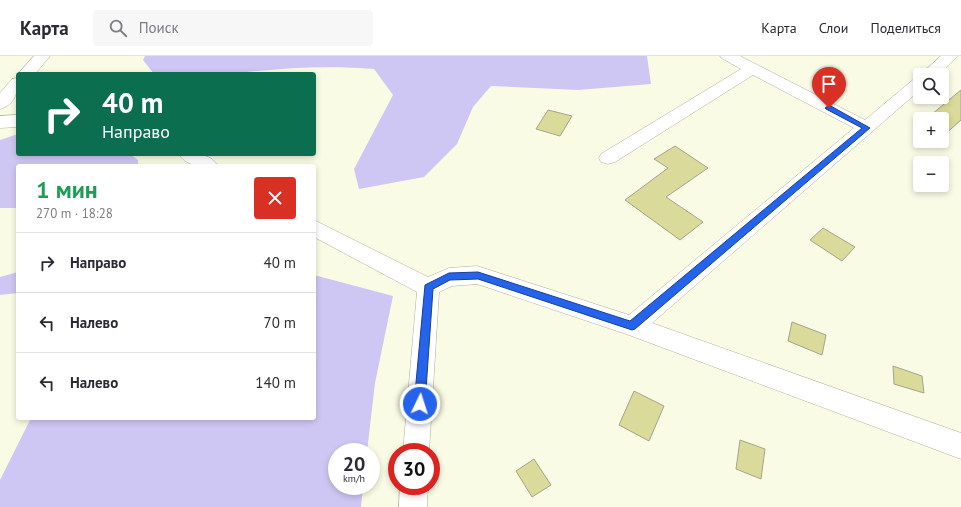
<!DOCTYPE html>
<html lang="ru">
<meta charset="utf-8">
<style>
:root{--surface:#fff;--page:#f7f7f7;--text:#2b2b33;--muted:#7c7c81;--line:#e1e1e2}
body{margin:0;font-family:"PT Sans",sans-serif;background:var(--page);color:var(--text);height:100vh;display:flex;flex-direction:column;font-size:15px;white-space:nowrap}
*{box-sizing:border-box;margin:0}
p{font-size:13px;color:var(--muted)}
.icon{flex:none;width:22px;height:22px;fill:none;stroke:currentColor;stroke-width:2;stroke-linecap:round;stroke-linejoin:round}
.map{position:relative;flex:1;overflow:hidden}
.sheet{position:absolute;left:16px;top:108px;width:300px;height:256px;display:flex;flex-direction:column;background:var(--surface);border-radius:4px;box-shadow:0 2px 6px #0003}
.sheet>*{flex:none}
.top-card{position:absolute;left:16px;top:16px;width:300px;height:84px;border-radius:4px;box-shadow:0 2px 6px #0003;background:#0b6e4f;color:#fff;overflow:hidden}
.tools{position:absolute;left:913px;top:12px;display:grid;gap:8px}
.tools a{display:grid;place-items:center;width:36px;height:36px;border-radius:4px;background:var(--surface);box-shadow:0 2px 6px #0003;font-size:20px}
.speed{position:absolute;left:328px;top:387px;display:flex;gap:8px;font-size:20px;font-weight:700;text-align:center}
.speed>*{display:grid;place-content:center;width:52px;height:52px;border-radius:50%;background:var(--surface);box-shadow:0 2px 6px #0003;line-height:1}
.speed small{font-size:10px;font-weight:400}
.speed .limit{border:6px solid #d22;background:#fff;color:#111}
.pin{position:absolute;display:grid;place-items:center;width:34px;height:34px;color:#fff;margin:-41px -17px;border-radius:50% 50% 50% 0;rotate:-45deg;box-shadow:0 0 4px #0007}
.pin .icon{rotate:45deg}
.me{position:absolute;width:44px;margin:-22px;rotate:4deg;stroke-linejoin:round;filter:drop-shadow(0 0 3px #0008)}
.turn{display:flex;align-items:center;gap:14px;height:84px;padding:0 20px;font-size:18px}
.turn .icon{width:52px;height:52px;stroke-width:2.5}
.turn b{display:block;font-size:28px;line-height:34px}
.round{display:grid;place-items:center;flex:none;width:42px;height:42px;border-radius:4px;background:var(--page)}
.head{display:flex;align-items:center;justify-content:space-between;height:68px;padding:0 20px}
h1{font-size:24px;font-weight:800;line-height:30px;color:#1e9e55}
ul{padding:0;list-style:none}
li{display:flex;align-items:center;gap:12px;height:60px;padding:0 20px;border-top:1px solid var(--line)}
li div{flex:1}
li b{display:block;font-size:15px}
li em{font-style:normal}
header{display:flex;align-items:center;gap:24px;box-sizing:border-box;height:56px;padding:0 20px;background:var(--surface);border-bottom:1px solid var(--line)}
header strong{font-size:19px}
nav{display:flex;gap:22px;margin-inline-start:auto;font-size:14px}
.search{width:280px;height:36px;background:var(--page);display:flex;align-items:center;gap:10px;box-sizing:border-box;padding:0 14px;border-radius:4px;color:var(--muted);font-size:15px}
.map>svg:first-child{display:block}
.green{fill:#cfc7f3}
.building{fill:#dadb9a;stroke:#a3a48f}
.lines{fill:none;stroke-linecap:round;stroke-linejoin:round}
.minor-casing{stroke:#afb09a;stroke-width:1}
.minor{fill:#fff;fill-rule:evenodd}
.route{fill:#2563eb;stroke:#184099}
</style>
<header>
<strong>Карта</strong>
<div class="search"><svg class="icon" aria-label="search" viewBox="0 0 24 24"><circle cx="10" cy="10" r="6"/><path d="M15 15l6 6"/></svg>Поиск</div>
<nav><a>Карта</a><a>Слои</a><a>Поделиться</a></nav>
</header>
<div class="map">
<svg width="961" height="451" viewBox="0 0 961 451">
<rect width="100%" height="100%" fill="#fafbe4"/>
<path class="green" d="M 145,0 L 647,0 L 651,28 L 578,34 L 491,30 L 473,51 L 457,88 L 424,121 L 359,133 L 354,113 L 393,39 L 374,13 C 326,9 278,12 230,18 C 206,21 179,18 154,18 L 143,4 Z
M 18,78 L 18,98 L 130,98 L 138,104 L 138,110 L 18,110 L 18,152 L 0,152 L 0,84 Z
M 18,216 L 18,237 L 0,239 L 0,221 Z
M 314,219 L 393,240 L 375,327 L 367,396 L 337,396 L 337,430 L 363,430 L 361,451 L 0,451 L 0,424 L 31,362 L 314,362 Z"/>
<path class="building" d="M 961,34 L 961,64 L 942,81 L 942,63 L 926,63 Z
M 548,54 L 572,60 L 560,80 L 536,73 Z
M 675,90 L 708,112 L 666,141 L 703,166 L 680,184 L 625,144 L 668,112 L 654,103 Z
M 823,172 L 855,191 L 842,205 L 810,184 Z
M 792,266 L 826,279 L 822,299 L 788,285 Z
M 893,310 L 922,320 L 924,337 L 894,328 Z
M 634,335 L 664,350 L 649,385 L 619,369 Z
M 740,384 L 765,393 L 761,423 L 736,413 Z
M 534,403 L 551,429 L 532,441 L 516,415 Z"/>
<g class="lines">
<defs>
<path id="minor" d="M 34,0 L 50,0 L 35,18 L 18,18 Z
M 720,0 L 740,0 L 865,64 L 914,23 L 920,21 L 920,34 L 652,267 L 961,377 L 961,403 L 629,279 L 477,228 L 452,230 L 439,236 L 429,396 L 403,396 L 417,236 L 314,181 L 314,164 L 428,221 L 449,212 L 477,210 L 629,259 L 854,72 L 753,19 L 615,106 L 608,108 L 601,106 L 599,102 L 601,98 L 741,13 L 723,3 Z
M 941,0 L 958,0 L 938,19 L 920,19 Z
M 18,22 C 18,36 15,49 0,53 L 0,37 L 12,23 Z
M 18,59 L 18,71 L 0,72 L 0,60 Z
M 179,98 C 193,98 210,96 218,110 C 204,110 187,112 179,98 Z
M 400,430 L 428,430 L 427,451 L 399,451 Z"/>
</defs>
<use href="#minor" class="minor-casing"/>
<use href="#minor" class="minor"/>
</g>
<path class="route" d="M 829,49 L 870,72 L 635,273 L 632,274 L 478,223 L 450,224 L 433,233 L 425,348 L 423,352 L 420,354 L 416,352 L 414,348 L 425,229 L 449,217 L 478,216 L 630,265 L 862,72 L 826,53 L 825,52 Z"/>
</svg>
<div class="tools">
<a><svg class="icon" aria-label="search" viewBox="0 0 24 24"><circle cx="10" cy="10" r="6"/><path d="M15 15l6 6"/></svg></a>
<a>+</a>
<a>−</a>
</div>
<div class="speed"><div>20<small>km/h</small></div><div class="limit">30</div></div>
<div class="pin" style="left:829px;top:52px;background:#d93025"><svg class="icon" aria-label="arrive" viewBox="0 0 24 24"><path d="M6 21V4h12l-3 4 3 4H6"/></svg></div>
<svg class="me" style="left:420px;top:348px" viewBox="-20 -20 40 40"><circle r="17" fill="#2563eb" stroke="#fff" stroke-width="3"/><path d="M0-11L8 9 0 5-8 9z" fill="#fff"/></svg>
<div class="top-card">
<div class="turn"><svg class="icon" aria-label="right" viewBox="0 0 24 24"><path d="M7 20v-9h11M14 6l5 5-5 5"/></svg><div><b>40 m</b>Направо</div></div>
</div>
<section class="sheet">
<div class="head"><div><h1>1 мин</h1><p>270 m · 18:28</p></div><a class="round" style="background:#d93025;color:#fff"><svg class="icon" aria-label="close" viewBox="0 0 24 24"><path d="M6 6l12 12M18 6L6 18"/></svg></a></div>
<ul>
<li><svg class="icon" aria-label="right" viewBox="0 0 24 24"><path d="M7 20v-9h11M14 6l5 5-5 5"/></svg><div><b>Направо</b></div><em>40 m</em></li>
<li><svg class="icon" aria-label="left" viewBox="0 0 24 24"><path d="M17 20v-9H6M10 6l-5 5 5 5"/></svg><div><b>Налево</b></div><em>70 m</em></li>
<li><svg class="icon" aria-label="left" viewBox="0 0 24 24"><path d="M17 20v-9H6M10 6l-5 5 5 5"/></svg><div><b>Налево</b></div><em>140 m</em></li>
</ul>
</section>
</div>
